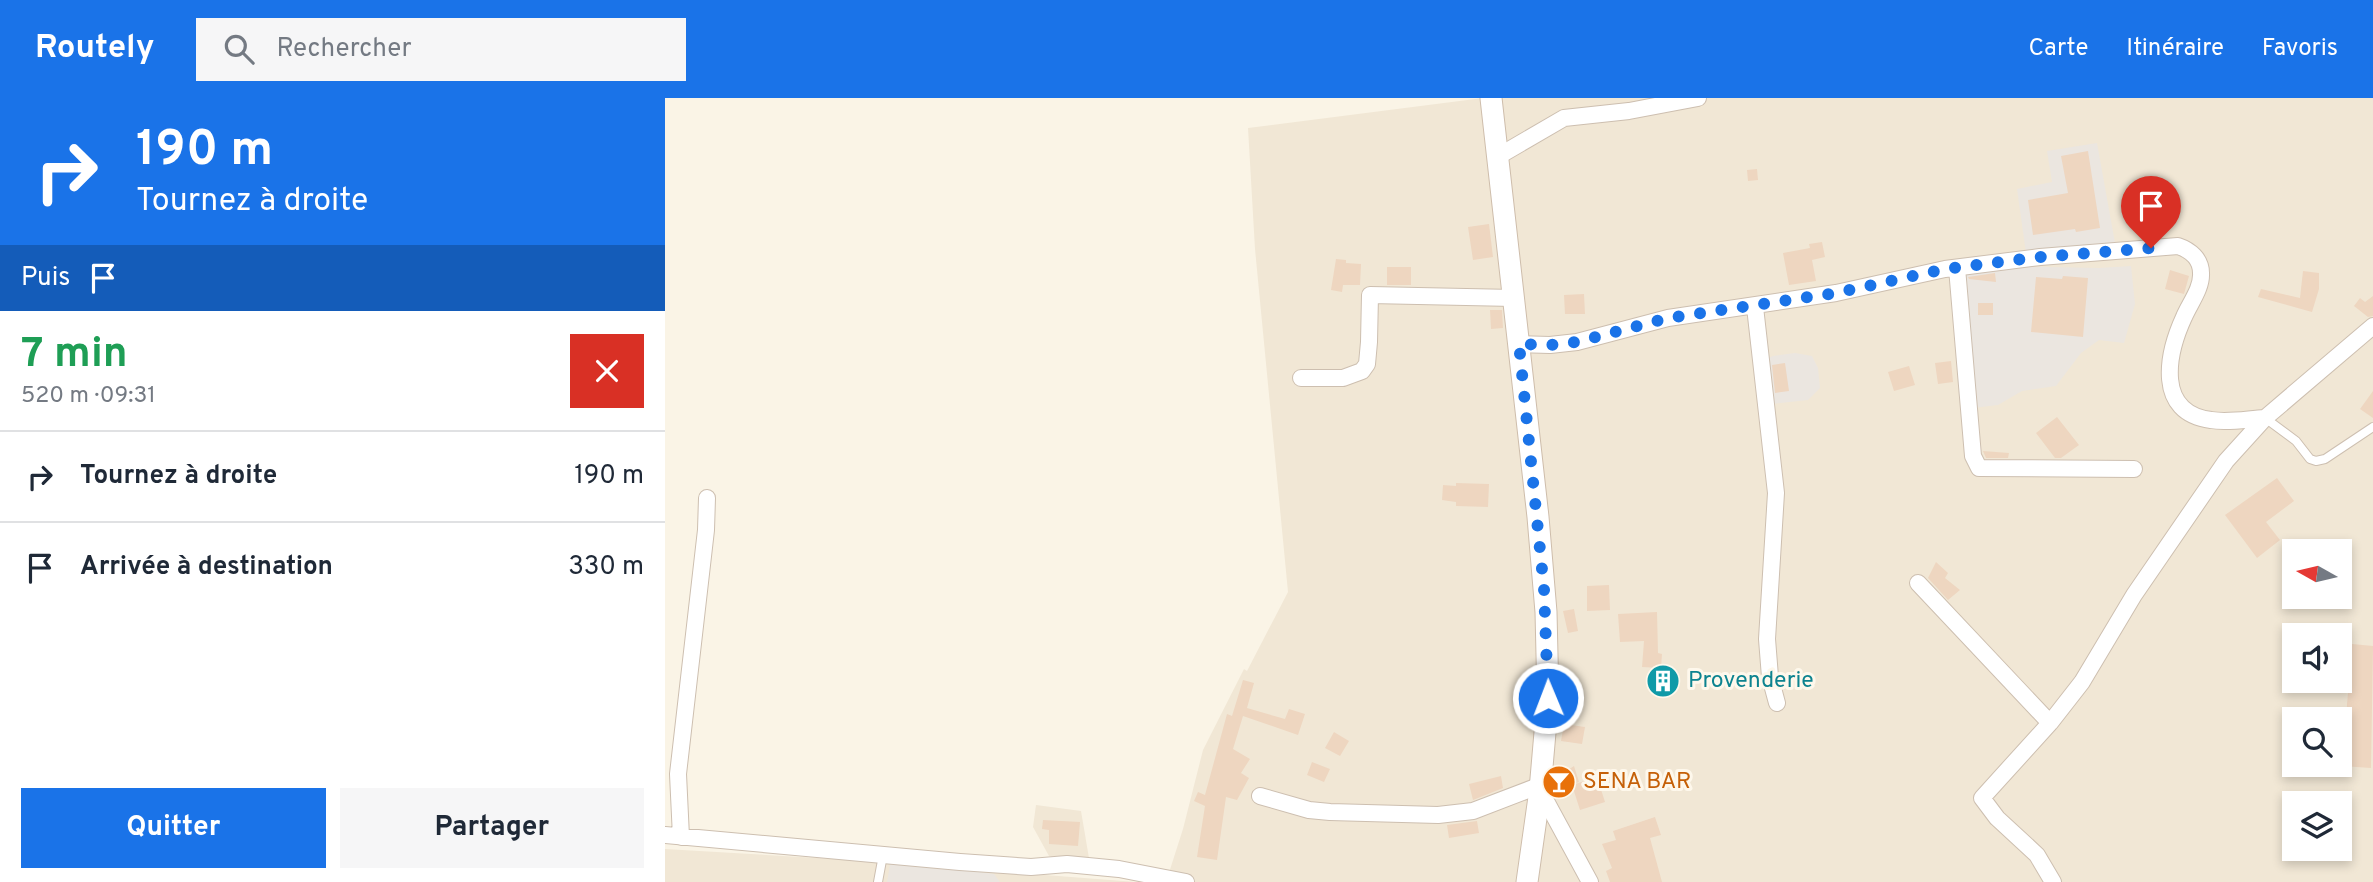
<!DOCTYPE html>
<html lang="fr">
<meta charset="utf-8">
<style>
:root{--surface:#fff;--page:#f6f6f7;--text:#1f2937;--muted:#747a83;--line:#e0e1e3;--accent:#1a73e8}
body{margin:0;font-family:Overpass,sans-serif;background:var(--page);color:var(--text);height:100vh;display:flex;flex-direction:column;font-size:26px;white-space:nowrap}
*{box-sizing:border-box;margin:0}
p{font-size:23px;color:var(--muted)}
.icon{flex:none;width:38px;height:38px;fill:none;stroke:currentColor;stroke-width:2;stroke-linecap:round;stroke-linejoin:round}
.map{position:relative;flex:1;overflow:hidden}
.panel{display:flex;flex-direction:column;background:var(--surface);width:665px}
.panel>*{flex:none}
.guide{background:#1a73e8;color:#fff;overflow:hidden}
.needle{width:46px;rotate:278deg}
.tools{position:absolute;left:1617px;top:441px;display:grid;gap:14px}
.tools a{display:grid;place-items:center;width:70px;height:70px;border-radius:0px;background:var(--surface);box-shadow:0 4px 10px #0003;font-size:35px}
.pin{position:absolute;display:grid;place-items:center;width:60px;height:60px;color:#fff;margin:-72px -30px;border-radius:50% 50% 50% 0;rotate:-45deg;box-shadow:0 0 7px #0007}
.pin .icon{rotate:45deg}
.me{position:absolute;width:77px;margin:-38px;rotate:359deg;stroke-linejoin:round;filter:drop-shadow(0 0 5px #0008)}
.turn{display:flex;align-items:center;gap:24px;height:147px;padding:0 21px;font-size:32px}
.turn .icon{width:91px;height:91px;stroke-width:2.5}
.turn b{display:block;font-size:49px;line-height:60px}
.then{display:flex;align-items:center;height:66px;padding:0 21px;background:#0003;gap:14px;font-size:26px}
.round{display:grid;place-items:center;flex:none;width:74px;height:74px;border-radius:0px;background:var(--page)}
.head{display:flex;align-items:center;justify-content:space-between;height:119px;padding:0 21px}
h1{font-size:42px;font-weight:700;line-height:52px;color:#1e9e55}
.cta{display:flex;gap:14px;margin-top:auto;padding:14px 21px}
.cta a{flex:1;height:80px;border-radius:0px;background:var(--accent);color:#fff;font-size:28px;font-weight:700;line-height:80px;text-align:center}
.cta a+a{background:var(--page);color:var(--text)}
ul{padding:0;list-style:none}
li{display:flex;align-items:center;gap:21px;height:91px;padding:0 21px;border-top:2px solid var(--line)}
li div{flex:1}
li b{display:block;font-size:26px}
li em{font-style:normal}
header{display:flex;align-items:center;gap:42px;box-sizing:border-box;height:98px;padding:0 35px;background:var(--accent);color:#fff}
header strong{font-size:33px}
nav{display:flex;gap:38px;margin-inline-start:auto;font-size:24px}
.search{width:490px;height:63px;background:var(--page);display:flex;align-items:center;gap:18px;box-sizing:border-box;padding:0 24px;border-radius:0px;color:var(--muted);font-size:26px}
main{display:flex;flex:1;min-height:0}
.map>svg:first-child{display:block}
.residential{fill:#f1e7d5;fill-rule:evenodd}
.industrial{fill:#ebe6e0}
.building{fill:#eed6c0}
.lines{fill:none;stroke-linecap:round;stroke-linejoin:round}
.lane-casing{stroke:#cdbfb0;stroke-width:10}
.street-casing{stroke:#cdbfb0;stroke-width:18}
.secondary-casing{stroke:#cebdab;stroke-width:23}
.lane{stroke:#fff;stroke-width:8}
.street{stroke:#fff;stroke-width:16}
.secondary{stroke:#fff;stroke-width:21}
.route{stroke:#1a73e8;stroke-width:12;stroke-dasharray:0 21.6}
.labels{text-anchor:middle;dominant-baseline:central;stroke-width:6;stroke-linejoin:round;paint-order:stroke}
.culture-label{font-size:23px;fill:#0d838f;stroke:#fef8ec;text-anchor:start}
.food-label{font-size:23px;fill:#c56008;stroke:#fef8ec;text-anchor:start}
</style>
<header>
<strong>Routely</strong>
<div class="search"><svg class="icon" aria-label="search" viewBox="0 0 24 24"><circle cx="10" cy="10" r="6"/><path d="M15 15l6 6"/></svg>Rechercher</div>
<nav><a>Carte</a><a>Itinéraire</a><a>Favoris</a></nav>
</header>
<main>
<section class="panel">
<div class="guide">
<div class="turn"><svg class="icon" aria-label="right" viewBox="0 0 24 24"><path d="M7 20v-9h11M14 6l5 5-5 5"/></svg><div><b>190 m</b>Tournez à droite</div></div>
<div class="then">Puis<svg class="icon" aria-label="arrive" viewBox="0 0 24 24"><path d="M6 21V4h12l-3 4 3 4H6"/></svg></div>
</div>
<div class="head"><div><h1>7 min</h1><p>520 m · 09:31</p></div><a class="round" style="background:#d93025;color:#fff"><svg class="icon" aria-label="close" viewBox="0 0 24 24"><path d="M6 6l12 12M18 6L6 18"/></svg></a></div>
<ul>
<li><svg class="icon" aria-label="right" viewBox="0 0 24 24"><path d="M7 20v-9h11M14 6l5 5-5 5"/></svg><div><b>Tournez à droite</b></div><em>190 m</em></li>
<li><svg class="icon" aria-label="arrive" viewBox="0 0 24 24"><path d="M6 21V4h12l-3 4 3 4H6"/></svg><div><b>Arrivée à destination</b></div><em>330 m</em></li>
</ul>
<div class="cta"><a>Quitter</a><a>Partager</a></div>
</section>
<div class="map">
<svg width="1708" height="784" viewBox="0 0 1708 784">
<rect width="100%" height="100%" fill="#faf4e6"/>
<path class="residential" d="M 818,0 L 1708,0 L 1708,784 L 501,784 L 518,731 L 538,652 L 579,571 L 582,573 L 623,494 L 590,151 L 583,30 ZM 1629,453 L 1675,453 L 1675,499 L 1629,499 ZM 1629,537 L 1675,537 L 1675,583 L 1629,583 ZM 1629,621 L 1675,621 L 1675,667 L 1629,667 ZM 1629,705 L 1675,705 L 1675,751 L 1629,751 Z
M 371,707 L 416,713 L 425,766 L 384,758 L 368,729 Z
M 0,751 L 186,762 L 471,784 L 0,784 Z"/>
<path class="industrial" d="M 1432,45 L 1450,145 L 1361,155 L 1352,91 L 1387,84 L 1382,53 Z
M 1297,165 L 1317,168 L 1434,170 L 1466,168 L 1470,206 L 1459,245 L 1434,242 L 1416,255 L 1391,288 L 1357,293 L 1333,307 L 1308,310 Z
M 1130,255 L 1147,258 L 1153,270 L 1155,290 L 1143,302 L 1107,306 L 1094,264 L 1108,258 Z
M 226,761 L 329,776 L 335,784 L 222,784 Z"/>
<path class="building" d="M 1423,53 L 1435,130 L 1411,134 L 1410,131 L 1368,137 L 1363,102 L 1403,95 L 1396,58 Z
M 1092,71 L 1093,82 L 1083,83 L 1082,72 Z
M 824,126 L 828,159 L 808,162 L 803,129 Z
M 1157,144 L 1160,159 L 1147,162 L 1151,183 L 1124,187 L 1118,155 L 1145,150 L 1144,146 Z
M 671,161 L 681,162 L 681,165 L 696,166 L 695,187 L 678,187 L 677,194 L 666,192 Z
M 722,169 L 746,169 L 746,187 L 722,187 Z
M 1505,172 L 1524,178 L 1519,196 L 1500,191 Z
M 1638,173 L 1654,175 L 1654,191 L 1647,214 L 1593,199 L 1596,191 L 1635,200 Z
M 1330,175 L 1331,184 L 1304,181 L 1303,179 Z
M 1398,178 L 1423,180 L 1418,239 L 1366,234 L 1371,179 L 1397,181 Z
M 919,196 L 920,216 L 900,216 L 899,197 Z
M 1708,198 L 1708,218 L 1703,219 L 1689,208 L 1695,200 L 1700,204 Z
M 1313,205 L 1328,205 L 1328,217 L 1313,217 Z
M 825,212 L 837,212 L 838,230 L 826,231 Z
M 1286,263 L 1288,284 L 1273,286 L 1270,265 Z
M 1120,265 L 1124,293 L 1110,295 L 1107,267 Z
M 1244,268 L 1250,287 L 1229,293 L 1223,274 Z
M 1708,293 L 1708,320 L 1695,311 Z
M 1392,319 L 1414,347 L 1396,360 L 1390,360 L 1371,335 Z
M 1318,353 L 1344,355 L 1343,360 L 1321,360 Z
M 1612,380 L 1629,403 L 1601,424 L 1615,442 L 1592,460 L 1560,417 Z
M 791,385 L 824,386 L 823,409 L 791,408 L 791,404 L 777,402 L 778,387 L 791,388 Z
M 1271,464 L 1283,475 L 1280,480 L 1295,492 L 1283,502 L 1263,480 Z
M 944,487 L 945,512 L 922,513 L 922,488 Z
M 909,511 L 913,533 L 903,535 L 898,513 Z
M 992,514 L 993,555 L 997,556 L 996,570 L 977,569 L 979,543 L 955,544 L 953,516 Z
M 1687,546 L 1708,548 L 1706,670 L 1677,668 Z
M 987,574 L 1011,576 L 1010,592 L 985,590 Z
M 578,582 L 589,585 L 582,610 L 620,621 L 624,611 L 640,616 L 633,637 L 578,618 L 568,651 L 585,661 L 576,675 L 584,680 L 572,702 L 561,699 L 552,762 L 532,759 L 540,708 L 529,703 L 533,694 L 540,697 L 562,616 L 567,618 Z
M 899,626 L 920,629 L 917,646 L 896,643 Z
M 669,634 L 684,643 L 675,658 L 660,650 Z
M 647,664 L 665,671 L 659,684 L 642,677 Z
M 909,668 L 914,684 L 893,691 L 889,686 L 889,681 Z
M 836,678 L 838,690 L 808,702 L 804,686 Z
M 932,679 L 940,704 L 915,712 L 907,687 Z
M 990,719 L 996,737 L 985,740 L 997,784 L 945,784 L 941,773 L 947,770 L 937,746 L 951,742 L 948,733 Z
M 378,722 L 415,724 L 413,748 L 384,746 L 384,732 L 377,731 Z
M 812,723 L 814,735 L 784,740 L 782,727 Z"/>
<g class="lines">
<defs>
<path id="lane" d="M 1600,320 L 1631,343 L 1645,361 L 1651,363 L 1660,361 L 1708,329
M 213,784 L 218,757"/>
<path id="street" d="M 832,59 L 899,20 L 964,13 L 1033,0
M 1292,170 L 1308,358 L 1314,370 L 1469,371
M 1090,209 L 1111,395 L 1102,541 L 1105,579 L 1112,605
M 854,246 L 885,247 L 912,244 L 1003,220 L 1171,195 L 1280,171 L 1375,159 L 1513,148 C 1525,152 1536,161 1536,175 C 1537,190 1525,205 1519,219 C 1502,256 1490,315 1546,322 C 1563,325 1582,321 1600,320
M 636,280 L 678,280 L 697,273 L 702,266 L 704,244 L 705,197 L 849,200
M 1253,485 L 1385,625
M 875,692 L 925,784
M 595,698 L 644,712 L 665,714 L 773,717 L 808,713 L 876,687
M 0,737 L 295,764 L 366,769 L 402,766 L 454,771 L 521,784
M 16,739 L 13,676 L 41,432 L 42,400
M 1388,784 L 1372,757 L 1332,720 L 1317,700 L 1385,625 L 1417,584 L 1469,497 L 1561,363 L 1600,320 L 1708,228"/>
<path id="secondary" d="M 826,0 L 873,419 L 881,514 L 883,600 L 875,692 L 862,784"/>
</defs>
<use href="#lane" class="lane-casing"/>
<use href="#street" class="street-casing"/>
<use href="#secondary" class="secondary-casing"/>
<use href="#lane" class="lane"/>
<use href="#street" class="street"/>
<use href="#secondary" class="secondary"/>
</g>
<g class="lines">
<path class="route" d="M 883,600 L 879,491 L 854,246 L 885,247 L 912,244 L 1003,220 L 1171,195 L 1280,171 L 1375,159 L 1486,150"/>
</g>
<defs>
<symbol id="building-disc" viewBox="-11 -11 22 22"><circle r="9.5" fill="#0f9aa8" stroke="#fef8ec"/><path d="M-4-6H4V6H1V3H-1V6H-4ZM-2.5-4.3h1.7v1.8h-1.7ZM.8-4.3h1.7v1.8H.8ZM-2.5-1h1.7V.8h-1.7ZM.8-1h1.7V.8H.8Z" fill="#fff"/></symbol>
<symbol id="bar-disc" viewBox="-11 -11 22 22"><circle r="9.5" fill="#e8710a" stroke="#fef8ec"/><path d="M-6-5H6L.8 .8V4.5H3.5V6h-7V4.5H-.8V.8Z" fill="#fff"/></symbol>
</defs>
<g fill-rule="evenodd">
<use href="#building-disc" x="979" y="564" width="38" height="38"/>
<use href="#bar-disc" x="875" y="665" width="38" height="38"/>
</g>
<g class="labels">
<g class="culture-label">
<text x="1023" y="583">Provenderie</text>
</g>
<g class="food-label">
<text x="918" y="684">SENA BAR</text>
</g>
</g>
</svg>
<div class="tools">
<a><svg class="needle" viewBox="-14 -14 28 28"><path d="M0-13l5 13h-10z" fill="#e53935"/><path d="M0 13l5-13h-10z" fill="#747a83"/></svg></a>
<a><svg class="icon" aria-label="sound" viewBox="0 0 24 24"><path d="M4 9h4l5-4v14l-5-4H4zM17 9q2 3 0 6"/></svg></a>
<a><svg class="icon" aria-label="search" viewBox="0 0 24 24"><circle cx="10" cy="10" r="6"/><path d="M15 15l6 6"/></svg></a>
<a><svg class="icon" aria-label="layers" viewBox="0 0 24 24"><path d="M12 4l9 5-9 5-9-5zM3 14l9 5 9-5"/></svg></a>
</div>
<div class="pin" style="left:1486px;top:150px;background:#d93025"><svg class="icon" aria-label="arrive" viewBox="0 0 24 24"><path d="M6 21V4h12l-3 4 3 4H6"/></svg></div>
<svg class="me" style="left:883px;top:600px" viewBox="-20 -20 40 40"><circle r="17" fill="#1a73e8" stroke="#fff" stroke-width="3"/><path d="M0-11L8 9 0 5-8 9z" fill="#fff"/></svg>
</div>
</main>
